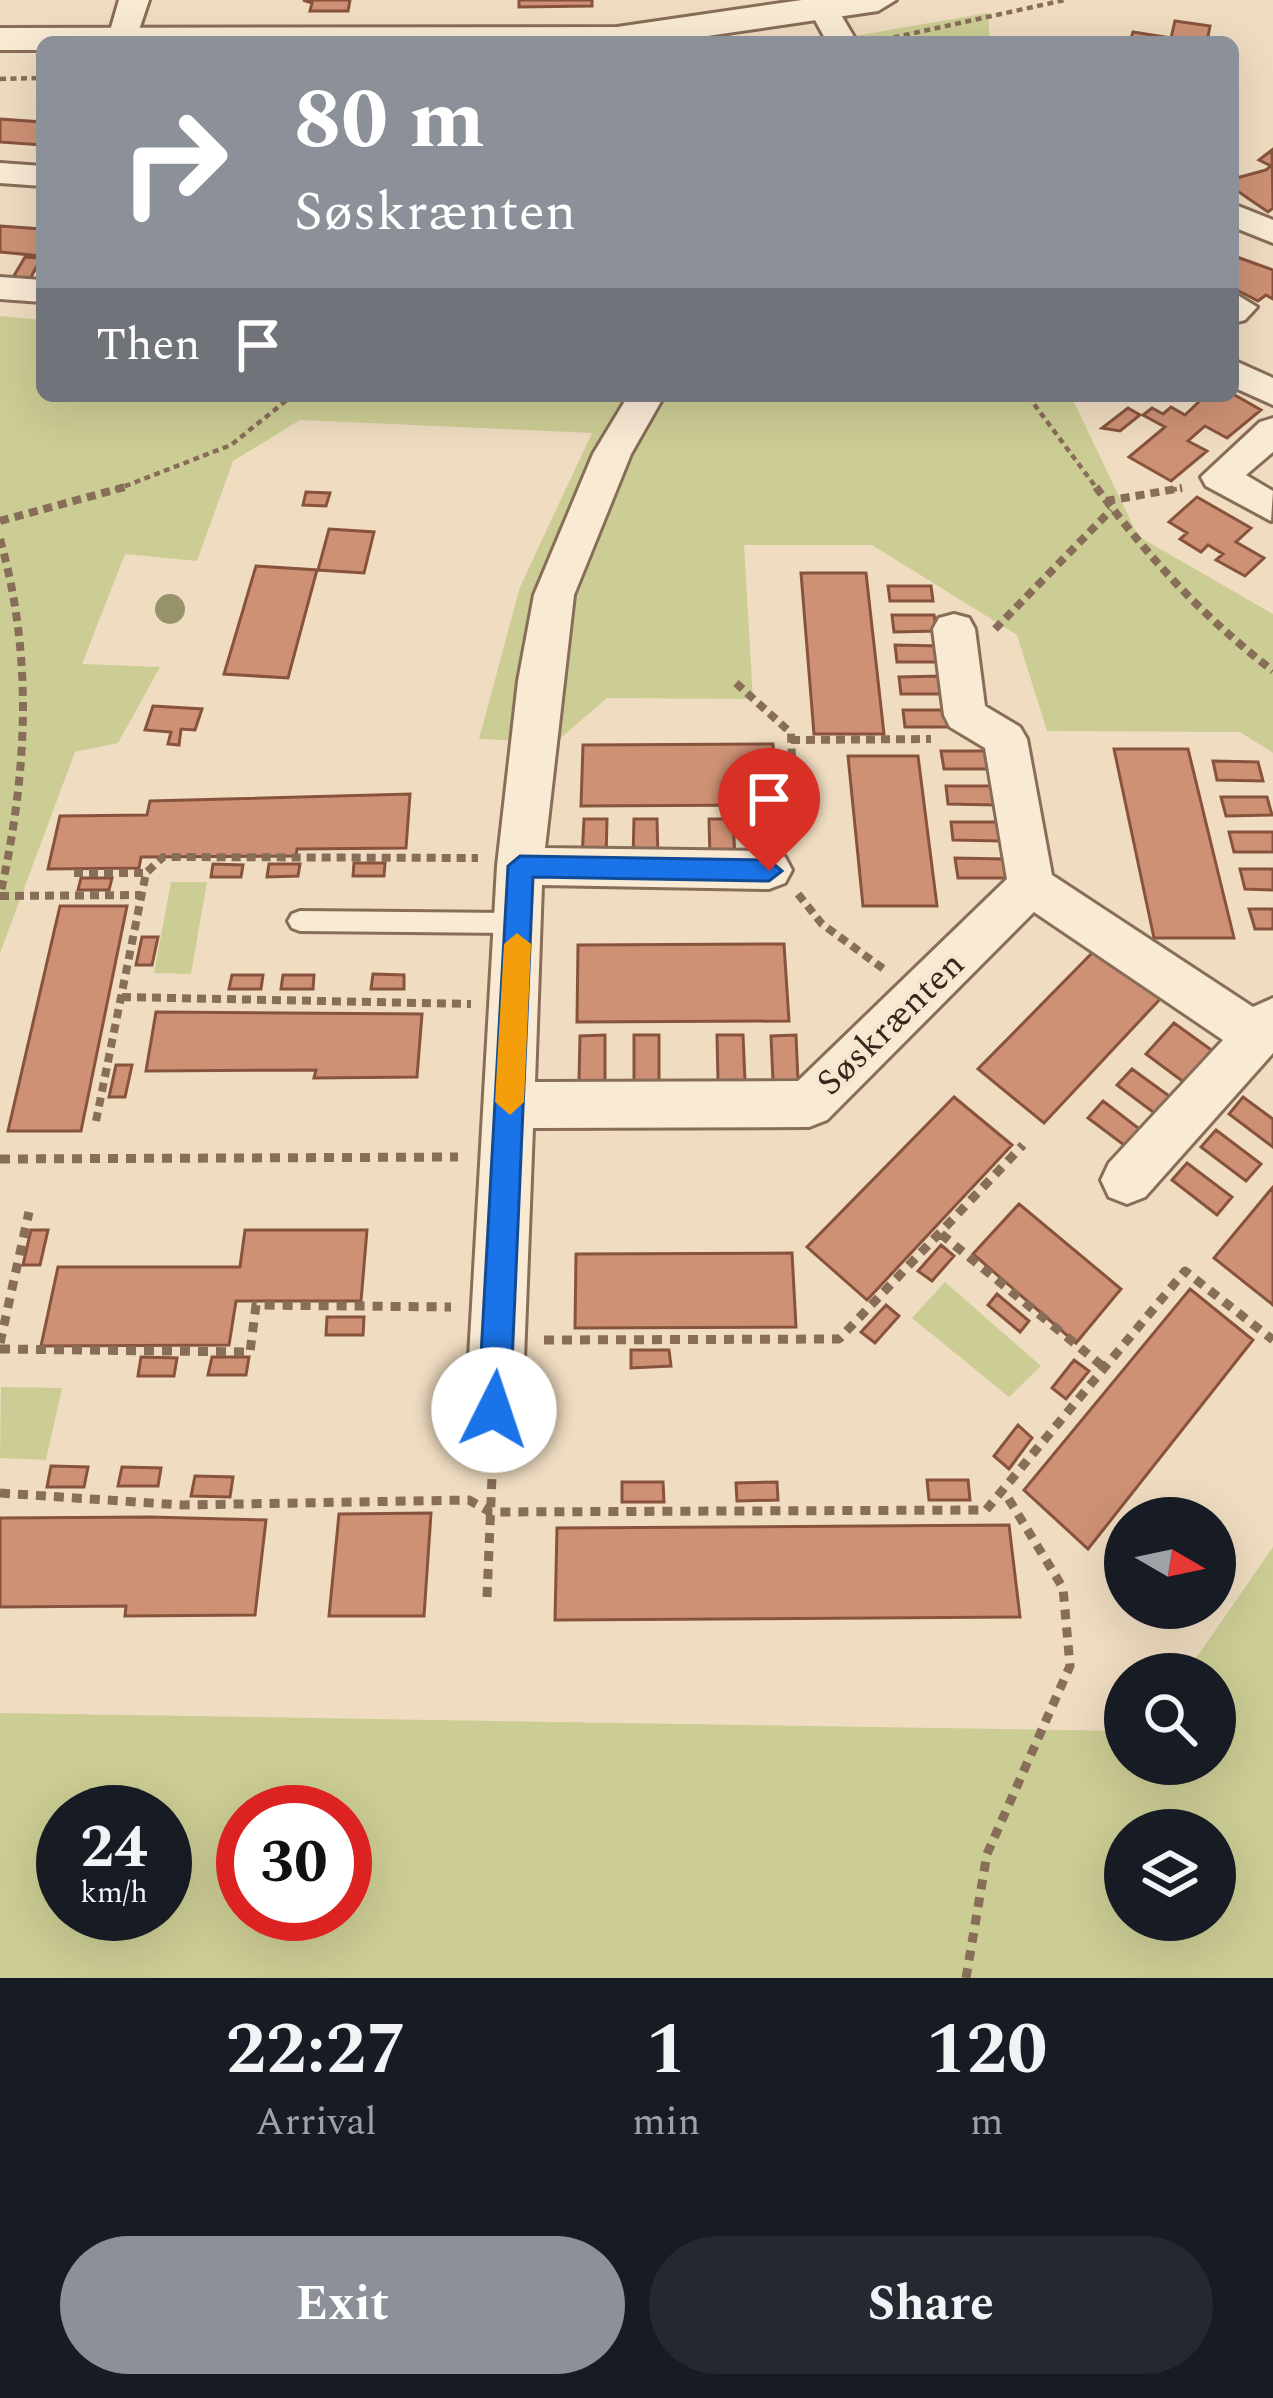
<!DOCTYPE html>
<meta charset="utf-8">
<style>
:root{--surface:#171b24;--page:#242831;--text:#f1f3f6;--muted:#9ea1a6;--accent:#8c9099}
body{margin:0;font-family:Spectral,serif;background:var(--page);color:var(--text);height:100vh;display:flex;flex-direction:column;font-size:45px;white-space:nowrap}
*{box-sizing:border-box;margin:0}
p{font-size:39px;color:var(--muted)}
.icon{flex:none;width:66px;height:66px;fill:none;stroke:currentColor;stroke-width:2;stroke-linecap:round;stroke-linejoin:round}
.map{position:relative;height:1978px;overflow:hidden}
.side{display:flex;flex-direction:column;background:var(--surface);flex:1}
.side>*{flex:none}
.guide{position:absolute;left:36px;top:36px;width:1203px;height:366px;border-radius:18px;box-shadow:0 12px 48px #0002;background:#8c9099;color:#fff;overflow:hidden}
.needle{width:78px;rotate:99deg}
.fabs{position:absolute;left:1104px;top:1497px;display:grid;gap:24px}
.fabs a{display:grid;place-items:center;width:132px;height:132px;border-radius:50%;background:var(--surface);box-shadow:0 12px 48px #0002;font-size:60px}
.speed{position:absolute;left:36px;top:1785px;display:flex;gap:24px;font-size:60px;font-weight:700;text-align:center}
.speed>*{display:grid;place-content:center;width:156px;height:156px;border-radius:50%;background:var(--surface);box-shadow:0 12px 48px #0002;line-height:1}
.speed small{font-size:30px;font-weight:400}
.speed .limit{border:18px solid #d22;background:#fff;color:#111}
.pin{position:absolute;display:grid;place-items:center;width:102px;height:102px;color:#fff;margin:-123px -51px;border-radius:50% 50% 50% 0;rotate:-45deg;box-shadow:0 0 12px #0007}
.pin .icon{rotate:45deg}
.me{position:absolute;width:132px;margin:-66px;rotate:4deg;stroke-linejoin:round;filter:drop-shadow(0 0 9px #0008)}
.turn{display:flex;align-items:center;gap:42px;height:252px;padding:0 60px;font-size:54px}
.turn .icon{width:156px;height:156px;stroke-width:2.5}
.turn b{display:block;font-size:84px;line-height:102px}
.then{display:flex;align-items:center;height:114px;padding:0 60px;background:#0003;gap:24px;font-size:45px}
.eta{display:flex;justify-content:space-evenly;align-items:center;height:204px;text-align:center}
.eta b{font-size:72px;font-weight:700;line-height:84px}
.primary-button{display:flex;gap:24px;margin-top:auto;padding:24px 60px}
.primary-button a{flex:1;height:138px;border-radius:72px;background:var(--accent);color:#fff;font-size:48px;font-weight:700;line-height:138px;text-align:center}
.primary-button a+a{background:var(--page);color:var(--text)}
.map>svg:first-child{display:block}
.green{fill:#cccd94;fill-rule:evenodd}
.building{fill:#ce9175;stroke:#88533d;stroke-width:3}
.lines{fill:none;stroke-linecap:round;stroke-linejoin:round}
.service-casing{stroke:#886d58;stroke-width:6}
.minor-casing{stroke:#886d58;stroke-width:6}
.tertiary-casing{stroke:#886d58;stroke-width:6}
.path-far2{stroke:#886d58;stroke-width:4.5;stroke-dasharray:6 4.5;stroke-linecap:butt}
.path-far1{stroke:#886d58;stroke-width:8;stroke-dasharray:9 6;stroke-linecap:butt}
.path{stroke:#886d58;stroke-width:9;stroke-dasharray:10 8;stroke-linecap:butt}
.service{fill:#f9ead4;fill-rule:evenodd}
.minor{fill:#f9ead4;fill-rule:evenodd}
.tertiary{fill:#f9ead4;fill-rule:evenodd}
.tree{fill:#96926a}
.route{fill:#1a73e8;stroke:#114b97;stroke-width:3}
.slow{fill:#f59e0b}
.labels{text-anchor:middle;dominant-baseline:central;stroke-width:9;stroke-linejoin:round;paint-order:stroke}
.street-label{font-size:36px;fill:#38271d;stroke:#f6e7d0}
</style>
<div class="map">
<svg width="1273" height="1978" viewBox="0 0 1273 1978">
<rect width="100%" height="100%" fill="#efdcc1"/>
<path class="green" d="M 988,13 L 990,42 L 819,42 Z
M 0,316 L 42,320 L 42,396 L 1071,396 L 1138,536 L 1273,614 L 1273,753 L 1240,732 L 1047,731 L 1017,635 L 872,545 L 744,545 L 753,699 L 607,698 L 556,742 L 479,739 L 520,587 L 592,433 L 300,420 L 233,461 L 197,561 L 125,554 L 82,664 L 160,667 L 118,743 L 75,752 L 0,953 Z
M 171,882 L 207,882 L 191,974 L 154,973 Z
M 945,1282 L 1041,1366 L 1009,1397 L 912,1318 Z
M 1,1387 L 62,1388 L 46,1460 L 0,1458 Z
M 1273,1547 L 1273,1978 L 0,1978 L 0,1713 L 1125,1731 L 1125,1764 L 1215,1764 L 1215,1674 L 1185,1674 ZM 165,1812 L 165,1914 L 63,1914 L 63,1812 ZM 345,1812 L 345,1914 L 243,1914 L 243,1812 ZM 1215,1830 L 1215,1920 L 1125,1920 L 1125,1830 Z"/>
<path class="building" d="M 303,0 L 350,0 L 348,11 L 310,11 L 312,3 Z
M 519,0 L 592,0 L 592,6 L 519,7 Z
M 1175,21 L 1210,26 L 1207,42 L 1130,42 L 1133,32 L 1171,38 Z
M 0,119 L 42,122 L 42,145 L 0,142 Z
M 1272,150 L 1273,208 L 1268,212 L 1233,188 L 1233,179 L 1266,170 L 1271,166 L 1259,160 Z
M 0,226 L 42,229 L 42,256 L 0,252 Z
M 25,257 L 41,258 L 29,281 L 12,279 Z
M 1237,257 L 1273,270 L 1273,299 L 1266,295 L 1258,301 L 1233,288 Z
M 1233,394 L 1261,410 L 1227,438 L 1205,426 L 1188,441 L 1207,451 L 1171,481 L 1129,457 L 1165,427 L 1143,415 L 1152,408 L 1163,414 L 1171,407 L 1185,415 L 1204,397 Z
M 1128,408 L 1140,415 L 1120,431 L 1102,428 Z
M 306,492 L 330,493 L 326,506 L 303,505 Z
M 1197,497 L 1251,528 L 1236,542 L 1264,558 L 1245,576 L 1216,560 L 1223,554 L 1208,545 L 1201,552 L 1180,539 L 1187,533 L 1169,522 Z
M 329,529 L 374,532 L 364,573 L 318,570 Z
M 256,566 L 317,570 L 288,678 L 224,674 Z
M 801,573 L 866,573 L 884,734 L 814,734 Z
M 888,586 L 931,586 L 933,601 L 890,601 Z
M 892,615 L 934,615 L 937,631 L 894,632 Z
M 895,645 L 939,646 L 941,662 L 897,662 Z
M 943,676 L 945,694 L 901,694 L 899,677 Z
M 153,706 L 202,709 L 195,730 L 181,729 L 179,745 L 168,744 L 171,732 L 145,730 Z
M 903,710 L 948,710 L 951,727 L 905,727 Z
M 773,744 L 776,805 L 581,806 L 583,745 Z
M 1114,749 L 1188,749 L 1234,938 L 1154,938 Z
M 941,751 L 986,751 L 990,769 L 944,769 Z
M 848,756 L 918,756 L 937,906 L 863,906 Z
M 1213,761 L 1258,762 L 1263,781 L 1217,780 Z
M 946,786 L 992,786 L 995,805 L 948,804 Z
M 410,794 L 406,848 L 297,849 L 296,856 L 141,857 L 139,868 L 48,869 L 60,816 L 147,815 L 150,801 Z
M 1221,797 L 1267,797 L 1272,815 L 1226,816 Z
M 783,818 L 785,858 L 762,858 L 759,819 Z
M 584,819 L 607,819 L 606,858 L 582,858 Z
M 634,819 L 657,819 L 658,858 L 633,858 Z
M 709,819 L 733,819 L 735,858 L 710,858 Z
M 951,822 L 997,822 L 1000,841 L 953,840 Z
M 1229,832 L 1273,832 L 1273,852 L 1234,852 Z
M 955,858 L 1003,859 L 1006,878 L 958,878 Z
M 354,863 L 385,863 L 384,876 L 353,876 Z
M 213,864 L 243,865 L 241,877 L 211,877 Z
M 269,864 L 300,864 L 298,876 L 267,877 Z
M 1240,869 L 1273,869 L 1273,890 L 1245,889 Z
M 81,878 L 112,878 L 109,890 L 78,890 Z
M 60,906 L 127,906 L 81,1131 L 8,1131 Z
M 1249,909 L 1273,909 L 1273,929 L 1255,929 Z
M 142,937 L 158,937 L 152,965 L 136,965 Z
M 784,944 L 789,1021 L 577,1022 L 578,945 Z
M 1096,949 L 1162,997 L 1044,1123 L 978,1069 Z
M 373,974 L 404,975 L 404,989 L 371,989 Z
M 232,975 L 263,975 L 261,989 L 229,989 Z
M 283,975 L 314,975 L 313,989 L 281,989 Z
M 156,1012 L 422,1014 L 417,1077 L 314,1078 L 316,1070 L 146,1071 Z
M 1174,1023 L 1217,1054 L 1189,1086 L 1146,1054 Z
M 605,1035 L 605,1081 L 579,1081 L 580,1036 Z
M 634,1035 L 659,1035 L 659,1081 L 634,1081 Z
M 717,1035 L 743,1035 L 745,1081 L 718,1081 Z
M 796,1035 L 798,1081 L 773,1081 L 771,1036 Z
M 116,1065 L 132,1065 L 125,1097 L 109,1097 Z
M 1132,1069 L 1176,1101 L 1161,1118 L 1117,1085 Z
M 954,1097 L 1012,1145 L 867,1300 L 807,1247 Z
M 1243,1097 L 1273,1119 L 1273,1147 L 1229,1114 Z
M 1103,1101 L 1146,1134 L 1132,1151 L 1088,1118 Z
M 1216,1130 L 1261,1164 L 1246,1181 L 1201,1147 Z
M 1187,1163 L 1232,1197 L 1217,1215 L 1172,1180 Z
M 1273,1187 L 1273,1305 L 1214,1258 Z
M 1019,1204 L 1121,1289 L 1076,1343 L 973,1254 Z
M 31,1230 L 48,1230 L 40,1265 L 23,1265 Z
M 245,1230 L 367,1230 L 361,1301 L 236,1301 L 229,1345 L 41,1346 L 58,1267 L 240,1267 Z
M 941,1245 L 954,1256 L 932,1281 L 918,1271 Z
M 792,1253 L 796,1327 L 575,1328 L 576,1254 Z
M 1190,1289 L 1253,1340 L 1088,1549 L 1024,1490 Z
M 997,1294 L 1029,1321 L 1020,1332 L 988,1305 Z
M 886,1305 L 899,1316 L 875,1343 L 861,1332 Z
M 327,1317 L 364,1317 L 363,1335 L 326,1335 Z
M 631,1350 L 669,1350 L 671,1366 L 631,1368 Z
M 141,1357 L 177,1358 L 174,1376 L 138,1376 Z
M 212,1357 L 249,1357 L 246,1375 L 208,1375 Z
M 1074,1360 L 1089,1371 L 1066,1399 L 1052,1388 Z
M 1018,1425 L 1032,1438 L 1009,1469 L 994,1456 Z
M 51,1466 L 88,1467 L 84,1487 L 47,1487 Z
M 122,1467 L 161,1468 L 158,1486 L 118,1486 Z
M 195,1476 L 233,1477 L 230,1497 L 191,1496 Z
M 927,1480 L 968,1480 L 970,1500 L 929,1500 Z
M 622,1482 L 663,1482 L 664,1502 L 622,1502 Z
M 777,1482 L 778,1500 L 737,1501 L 736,1483 Z
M 431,1513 L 424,1616 L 329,1616 L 339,1514 Z
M 149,1517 L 266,1520 L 255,1615 L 125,1616 L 126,1606 L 0,1607 L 0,1518 Z
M 1009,1525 L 1020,1617 L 555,1620 L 557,1528 Z"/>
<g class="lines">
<defs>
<path id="service" d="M 300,911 L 518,913 L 526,916 L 530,923 L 526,930 L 518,933 L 300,931 L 292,928 L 288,921 L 292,914 Z"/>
<path id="minor" d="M 119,0 L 149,0 L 135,42 L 108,38 Z
M 824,0 L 834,3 L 857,42 L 827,42 L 809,9 Z
M 0,163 L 42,166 L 42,186 L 0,183 Z
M 1233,204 L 1273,220 L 1273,243 L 1233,227 Z
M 0,277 L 42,280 L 42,302 L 0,299 Z
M 1239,296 L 1257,307 L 1245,320 L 1233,323 L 1233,297 Z
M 1233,360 L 1273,378 L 1273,405 L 1233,387 Z
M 628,396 L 664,396 L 631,454 L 574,595 L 545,848 L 769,851 L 785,857 L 792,870 L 785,883 L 769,889 L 542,885 L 535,1082 L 798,1081 L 1007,879 L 985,748 L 950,727 L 944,715 L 933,629 L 939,618 L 954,614 L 969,618 L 975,629 L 985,706 L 1020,727 L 1027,739 L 1052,875 L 1253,1007 L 1273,998 L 1273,1053 L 1145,1197 L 1127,1204 L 1109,1197 L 1101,1180 L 1109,1163 L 1223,1040 L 1034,912 L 827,1120 L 809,1127 L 533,1128 L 522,1410 L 514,1430 L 494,1438 L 474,1430 L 466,1410 L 497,866 L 518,681 L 534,595 L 593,454 Z
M 1273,418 L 1273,452 L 1246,475 L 1273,491 L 1271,521 L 1206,486 L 1201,477 L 1260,422 Z"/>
<path id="tertiary" d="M 802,0 L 896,0 L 878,11 L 666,42 L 42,42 L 42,50 L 0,50 L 0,28 L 617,27 Z"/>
</defs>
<use href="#service" class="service-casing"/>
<use href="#minor" class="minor-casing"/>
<use href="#tertiary" class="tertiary-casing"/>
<path class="path-far2" d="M 873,42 L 1065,0
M 0,79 L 42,78
M 1028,396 L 1098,490
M 115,490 L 231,445 L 292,396
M 1171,490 L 1182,488"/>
<path class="path-far1" d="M 1096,487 C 1152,561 1200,614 1273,671
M 1106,501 L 1182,488
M 0,521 L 125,487
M 0,539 C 34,659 27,775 0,896
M 995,629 L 1111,510
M 736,683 L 791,733 L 795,837
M 791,740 L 931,739
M 74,873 L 146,873
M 798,894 L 822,924 L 885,970
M 0,896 L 141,895
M 122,997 L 471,1004
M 96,1121 L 146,873 L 163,857 L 478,858"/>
<path class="path" d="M 0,1159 L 458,1157
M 941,1234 L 1106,1369
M 544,1340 L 839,1339 L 1023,1145
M 0,1343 L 29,1212
M 0,1349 L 250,1352 L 256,1305 L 451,1307
M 0,1493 L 182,1505 L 469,1500 L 490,1512 L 986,1510 L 1185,1271 L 1273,1340
M 487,1597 L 493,1453
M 966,1978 L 987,1854 L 1070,1666 L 1063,1588 L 1005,1493"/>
<use href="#service" class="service"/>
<use href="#minor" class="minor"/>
<use href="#tertiary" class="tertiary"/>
</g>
<circle class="tree" cx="170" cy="609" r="15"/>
<path class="route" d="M 520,856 L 769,860 L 782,871 L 769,881 L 533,877 L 510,1410 L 506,1421 L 494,1426 L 483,1421 L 478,1410 L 508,866 Z"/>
<path class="slow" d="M 517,933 L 531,944 L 524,1102 L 510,1115 L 495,1102 L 504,944 Z"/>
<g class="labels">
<g class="street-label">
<text transform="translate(891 1024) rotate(-44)">Søskrænten</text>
</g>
</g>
</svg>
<div class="fabs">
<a><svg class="needle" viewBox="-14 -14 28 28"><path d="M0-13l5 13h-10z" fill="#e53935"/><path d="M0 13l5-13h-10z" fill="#9ea1a6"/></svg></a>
<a><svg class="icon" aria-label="search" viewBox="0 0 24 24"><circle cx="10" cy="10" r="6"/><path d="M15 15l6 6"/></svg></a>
<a><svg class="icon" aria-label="layers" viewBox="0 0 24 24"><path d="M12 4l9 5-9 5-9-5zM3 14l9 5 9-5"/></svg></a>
</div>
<div class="speed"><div>24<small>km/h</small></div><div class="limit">30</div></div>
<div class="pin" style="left:769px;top:871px;background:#d93025"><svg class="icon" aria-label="arrive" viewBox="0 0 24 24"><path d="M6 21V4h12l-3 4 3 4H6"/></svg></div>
<svg class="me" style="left:494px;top:1410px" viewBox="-20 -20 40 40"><circle r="19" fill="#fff"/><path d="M0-13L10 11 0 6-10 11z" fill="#1a73e8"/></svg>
<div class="guide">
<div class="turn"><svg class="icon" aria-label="right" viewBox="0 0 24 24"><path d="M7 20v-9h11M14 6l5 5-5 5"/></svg><div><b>80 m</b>Søskrænten</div></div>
<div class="then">Then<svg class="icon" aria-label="arrive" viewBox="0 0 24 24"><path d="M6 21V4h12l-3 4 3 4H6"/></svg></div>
</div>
</div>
<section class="side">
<div class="eta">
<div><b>22:27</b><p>Arrival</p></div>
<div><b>1</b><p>min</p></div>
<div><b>120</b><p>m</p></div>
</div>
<div class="primary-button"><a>Exit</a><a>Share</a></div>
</section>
